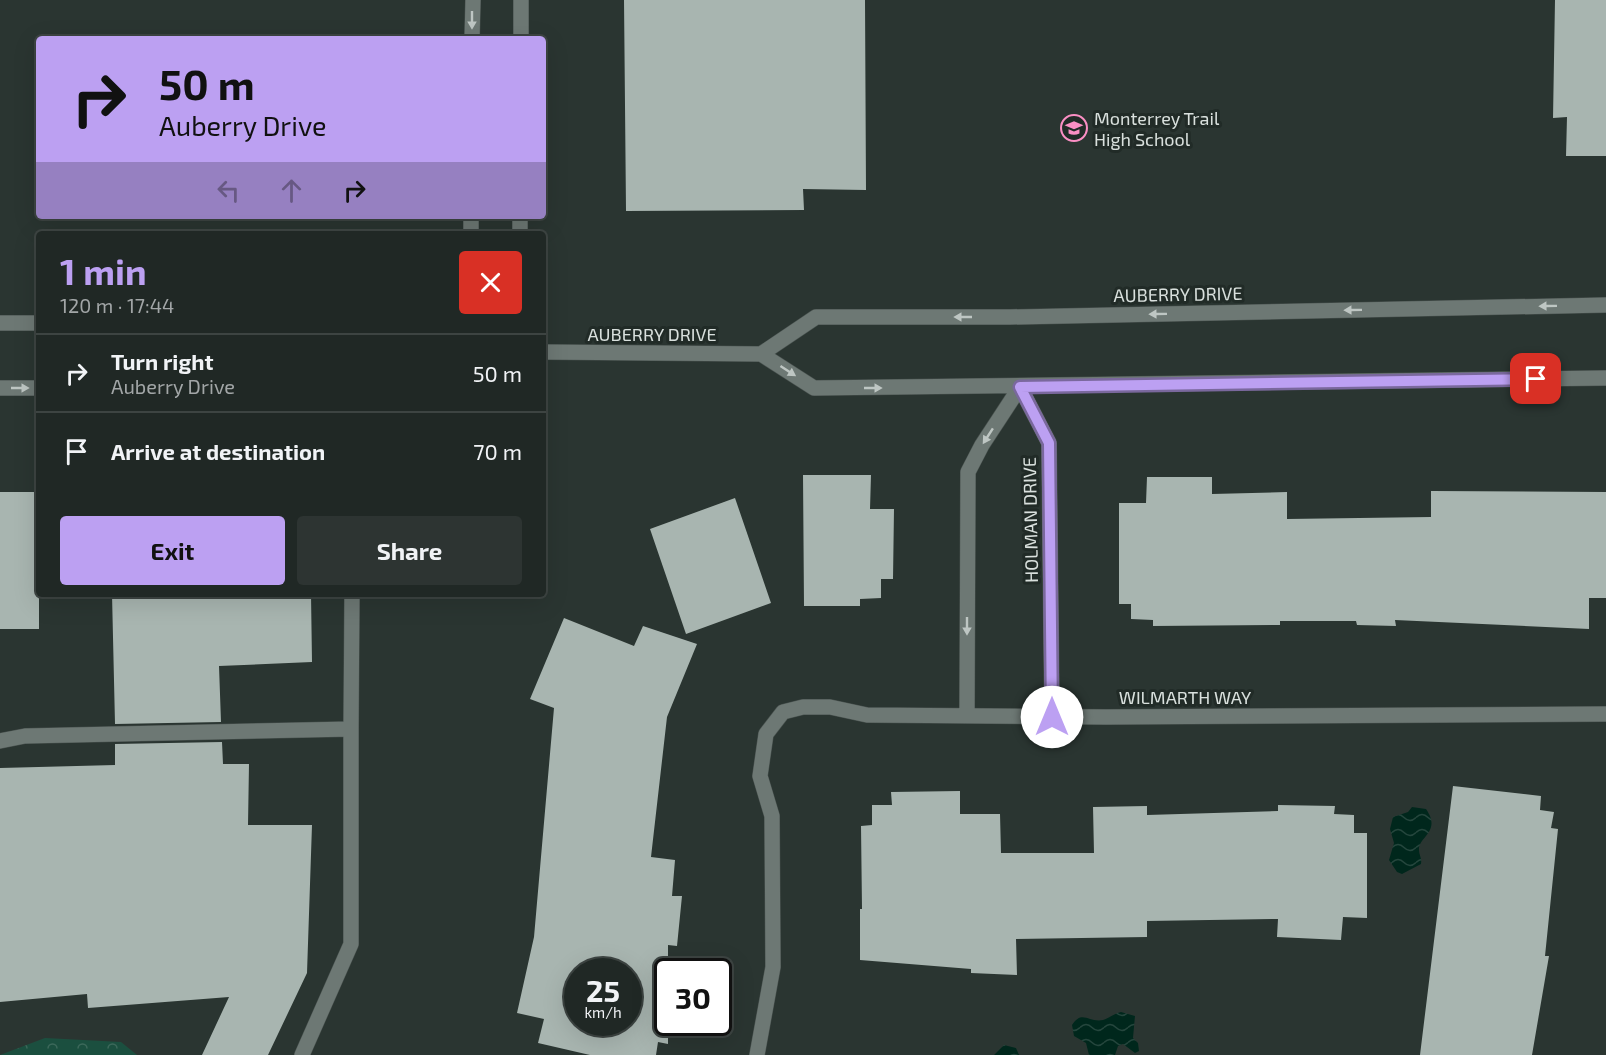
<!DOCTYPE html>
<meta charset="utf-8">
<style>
:root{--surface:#202825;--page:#2d3432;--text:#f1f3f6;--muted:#a2a6a7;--line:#3d4442;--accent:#bca0f2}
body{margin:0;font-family:"Exo 2",sans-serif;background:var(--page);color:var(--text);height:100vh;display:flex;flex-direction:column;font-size:22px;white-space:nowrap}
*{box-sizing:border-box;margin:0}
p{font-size:20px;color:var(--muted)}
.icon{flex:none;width:33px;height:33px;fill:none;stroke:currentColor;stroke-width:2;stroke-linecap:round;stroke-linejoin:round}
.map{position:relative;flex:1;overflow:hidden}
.side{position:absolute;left:36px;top:231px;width:510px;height:366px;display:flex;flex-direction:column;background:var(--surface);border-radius:6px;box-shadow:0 6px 24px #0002,0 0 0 2px var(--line)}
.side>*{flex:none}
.top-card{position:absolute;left:36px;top:36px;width:510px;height:183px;border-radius:6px;box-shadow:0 6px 24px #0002,0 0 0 2px var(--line);background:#bca0f2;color:#111;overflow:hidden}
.speed{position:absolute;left:564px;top:958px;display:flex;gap:12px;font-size:30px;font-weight:700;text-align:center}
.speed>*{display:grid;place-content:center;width:78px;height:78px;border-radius:50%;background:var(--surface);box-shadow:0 6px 24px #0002,0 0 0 2px var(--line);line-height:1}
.speed small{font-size:15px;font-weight:400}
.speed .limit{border:3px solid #111;border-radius:9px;background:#fff;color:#111}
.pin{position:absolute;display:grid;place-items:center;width:51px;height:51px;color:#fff;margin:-26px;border-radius:12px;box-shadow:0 3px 9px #0006}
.me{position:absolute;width:66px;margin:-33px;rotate:0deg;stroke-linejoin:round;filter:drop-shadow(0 0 4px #0008)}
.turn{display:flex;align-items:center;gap:21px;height:126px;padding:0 24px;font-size:27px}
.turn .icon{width:78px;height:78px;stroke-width:2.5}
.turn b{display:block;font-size:42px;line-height:51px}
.lanes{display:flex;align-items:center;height:57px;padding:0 24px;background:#0003;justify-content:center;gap:30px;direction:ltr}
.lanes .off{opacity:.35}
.round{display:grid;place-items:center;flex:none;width:63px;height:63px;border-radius:6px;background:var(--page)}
.summary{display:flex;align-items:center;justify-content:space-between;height:102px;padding:0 24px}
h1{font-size:36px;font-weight:700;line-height:45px;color:var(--accent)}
.action{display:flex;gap:12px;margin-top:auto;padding:12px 24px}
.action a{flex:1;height:69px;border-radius:6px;background:var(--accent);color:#111;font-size:24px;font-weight:700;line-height:69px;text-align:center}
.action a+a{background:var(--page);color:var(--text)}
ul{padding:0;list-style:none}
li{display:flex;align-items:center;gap:18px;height:78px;padding:0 24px;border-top:2px solid var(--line)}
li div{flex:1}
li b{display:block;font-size:22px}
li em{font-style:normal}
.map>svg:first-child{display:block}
.park{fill:url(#park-crowns)}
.water{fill:url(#water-waves)}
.building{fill:#a8b5b0;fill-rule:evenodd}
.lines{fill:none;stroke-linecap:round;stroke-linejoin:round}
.minor-casing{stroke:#4a5350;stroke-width:16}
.minor{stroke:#6d7874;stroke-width:15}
.oneway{fill:#bec6c3}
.route-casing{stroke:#7a689d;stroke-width:15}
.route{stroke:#bca0f2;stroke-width:10}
.labels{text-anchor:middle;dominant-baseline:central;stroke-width:6;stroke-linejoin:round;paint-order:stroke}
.poi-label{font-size:18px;fill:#d9e0dd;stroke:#212b27;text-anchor:start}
.street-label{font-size:18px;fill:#d9e0dd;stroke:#212b27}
</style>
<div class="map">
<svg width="1606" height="1055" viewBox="0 0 1606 1055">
<defs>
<pattern id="park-crowns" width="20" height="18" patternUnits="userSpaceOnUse" patternTransform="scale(1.5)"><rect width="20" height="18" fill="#1b4f3f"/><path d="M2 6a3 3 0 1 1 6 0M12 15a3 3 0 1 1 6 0" fill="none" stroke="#3c685a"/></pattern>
<pattern id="water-waves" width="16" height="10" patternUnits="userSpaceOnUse" patternTransform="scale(1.5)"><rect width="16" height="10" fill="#00271c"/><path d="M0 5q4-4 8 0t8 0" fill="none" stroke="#25463d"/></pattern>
</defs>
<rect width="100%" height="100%" fill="#2a3531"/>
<path class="park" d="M 45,1038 L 121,1042 L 137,1055 L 0,1055 Z"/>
<path class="water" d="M 1412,807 L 1426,809 C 1442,832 1418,837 1419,850 C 1419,855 1422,858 1421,864 L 1402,874 L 1397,872 L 1389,860 L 1394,843 L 1390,829 L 1393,817 L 1408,812 Z
M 1121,1012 L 1135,1016 L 1133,1038 L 1138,1043 L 1139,1051 L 1135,1053 L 1123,1044 L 1118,1046 L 1115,1055 L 1089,1055 L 1086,1043 L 1074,1036 L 1072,1025 C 1082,1009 1089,1023 1103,1020 C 1109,1018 1115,1013 1121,1012 Z
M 1004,1045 L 1016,1048 L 1019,1055 L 994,1055 Z"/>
<path class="building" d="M 624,0 L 865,0 L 866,190 L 803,189 L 804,210 L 626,211 Z
M 1555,0 L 1606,0 L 1606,156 L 1566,156 L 1567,117 L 1553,118 Z
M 803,475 L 871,475 L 870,509 L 894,509 L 893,579 L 881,579 L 881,598 L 860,599 L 860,606 L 804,606 Z
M 1147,477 L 1212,477 L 1212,494 L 1287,492 L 1287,519 L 1431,517 L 1431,491 L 1606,492 L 1606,598 L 1589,598 L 1589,629 L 1395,620 L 1396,626 L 1357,625 L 1356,621 L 1280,621 L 1280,625 L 1153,626 L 1153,620 L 1131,619 L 1131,604 L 1119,604 L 1119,503 L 1146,503 Z
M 0,492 L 39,492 L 39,629 L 0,629 Z
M 735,498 L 771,603 L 686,634 L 650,529 Z
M 112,594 L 311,594 L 312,662 L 219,666 L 221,722 L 115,724 Z
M 564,618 L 634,646 L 643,626 L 697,644 L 667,717 L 651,857 L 675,860 L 672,896 L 682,896 L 677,946 L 668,945 L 668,1044 L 658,1042 L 656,1055 L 590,1055 L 538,1043 L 544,1019 L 517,1013 L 534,937 L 554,708 L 530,699 ZM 578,972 L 628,972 L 628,1023 L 578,1023 Z
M 222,742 L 223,764 L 249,764 L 248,825 L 312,825 L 307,973 L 268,1055 L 202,1055 L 229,997 L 88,1008 L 87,994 L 0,1002 L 0,768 L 115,765 L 115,744 Z
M 1453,786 L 1541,796 L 1540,810 L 1554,812 L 1551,828 L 1558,829 L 1545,956 L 1549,956 L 1532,1055 L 1420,1055 Z
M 960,791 L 960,814 L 1000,814 L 1001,853 L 1094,853 L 1093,807 L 1147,806 L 1147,815 L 1278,811 L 1278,805 L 1335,806 L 1334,814 L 1354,815 L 1354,833 L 1367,833 L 1367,918 L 1343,917 L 1341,940 L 1277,937 L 1278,919 L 1147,921 L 1147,937 L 1016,939 L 1017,975 L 971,973 L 971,969 L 860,960 L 860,909 L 862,909 L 861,826 L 872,825 L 872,805 L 892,805 L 891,792 Z"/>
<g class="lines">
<defs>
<path id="minor" d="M 472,39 L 473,0
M 521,39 L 521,0
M 471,234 L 471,216
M 520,234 L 520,216
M 0,323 L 39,323
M 543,352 L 761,354 L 814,388 L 1606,378
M 761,354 L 816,317 L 1010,317 L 1606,305
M 0,388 L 39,388
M 967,716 L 968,472 L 982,445 L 1020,387 L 1049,443 L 1052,717
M 0,741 L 25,736 L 351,729 L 352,594
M 302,1055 L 351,944 L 351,729
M 757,1055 L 773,967 L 772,816 L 760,776 L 766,734 L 783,712 L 803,707 L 830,707 L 867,715 L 1106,717 L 1606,714"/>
</defs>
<use href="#minor" class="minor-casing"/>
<use href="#minor" class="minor"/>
</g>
<defs><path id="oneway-solid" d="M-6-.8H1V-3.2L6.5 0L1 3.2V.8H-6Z" transform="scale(1.5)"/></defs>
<g class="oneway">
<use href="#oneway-solid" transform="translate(472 20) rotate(90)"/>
<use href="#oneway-solid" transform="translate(1548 306) rotate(179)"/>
<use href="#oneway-solid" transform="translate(1353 310) rotate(179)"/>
<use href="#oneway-solid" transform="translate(1158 314) rotate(179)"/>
<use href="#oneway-solid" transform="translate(963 317) rotate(180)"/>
<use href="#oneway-solid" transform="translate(788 371) rotate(33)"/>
<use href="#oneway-solid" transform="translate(20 388)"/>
<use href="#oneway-solid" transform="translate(873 388)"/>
<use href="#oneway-solid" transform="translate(988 436) rotate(123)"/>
<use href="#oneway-solid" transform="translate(967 626) rotate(90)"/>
</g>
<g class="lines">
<defs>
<path id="route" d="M 1052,717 L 1049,443 L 1020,387 L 1536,379"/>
</defs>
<use href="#route" class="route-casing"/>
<use href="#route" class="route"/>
</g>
<defs>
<symbol id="school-ring" viewBox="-11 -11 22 22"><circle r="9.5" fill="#212b27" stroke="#fb8fc4" stroke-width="1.5"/><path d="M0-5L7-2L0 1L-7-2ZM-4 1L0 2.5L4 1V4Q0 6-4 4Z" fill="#fb8fc4"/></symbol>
</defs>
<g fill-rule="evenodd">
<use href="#school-ring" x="1059" y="113" width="30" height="30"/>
</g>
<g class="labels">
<g class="poi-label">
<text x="1094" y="118">Monterrey Trail<tspan x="1094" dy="21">High School</tspan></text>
</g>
<g class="street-label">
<text transform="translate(1178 294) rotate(-1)">AUBERRY DRIVE</text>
<text x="652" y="334">AUBERRY DRIVE</text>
<text transform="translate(1030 520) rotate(-91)">HOLMAN DRIVE</text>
<text x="1185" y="697">WILMARTH WAY</text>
</g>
</g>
</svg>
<div class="speed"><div>25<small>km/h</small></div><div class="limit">30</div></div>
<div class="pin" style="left:1536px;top:379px;background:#d93025"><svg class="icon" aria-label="arrive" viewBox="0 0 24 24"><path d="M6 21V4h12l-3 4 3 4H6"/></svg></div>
<svg class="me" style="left:1052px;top:717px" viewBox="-20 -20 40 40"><circle r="19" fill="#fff"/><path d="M0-13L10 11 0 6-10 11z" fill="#bca0f2"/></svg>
<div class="top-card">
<div class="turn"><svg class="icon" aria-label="right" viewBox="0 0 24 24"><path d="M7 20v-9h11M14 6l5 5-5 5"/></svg><div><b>50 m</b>Auberry Drive</div></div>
<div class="lanes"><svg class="icon off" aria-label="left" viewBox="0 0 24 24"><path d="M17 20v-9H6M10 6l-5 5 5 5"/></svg><svg class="icon off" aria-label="ahead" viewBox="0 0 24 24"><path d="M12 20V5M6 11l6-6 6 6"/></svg><svg class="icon" aria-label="right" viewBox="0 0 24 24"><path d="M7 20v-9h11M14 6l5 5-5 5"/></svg></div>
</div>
<section class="side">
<div class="summary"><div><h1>1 min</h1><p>120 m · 17:44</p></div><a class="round" style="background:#d93025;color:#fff"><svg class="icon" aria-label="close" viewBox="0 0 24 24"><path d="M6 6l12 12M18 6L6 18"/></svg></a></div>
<ul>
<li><svg class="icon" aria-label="right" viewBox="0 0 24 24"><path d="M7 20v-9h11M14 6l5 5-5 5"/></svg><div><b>Turn right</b><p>Auberry Drive</p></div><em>50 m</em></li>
<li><svg class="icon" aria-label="arrive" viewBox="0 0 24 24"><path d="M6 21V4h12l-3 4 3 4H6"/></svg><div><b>Arrive at destination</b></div><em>70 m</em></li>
</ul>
<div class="action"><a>Exit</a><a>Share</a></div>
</section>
</div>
